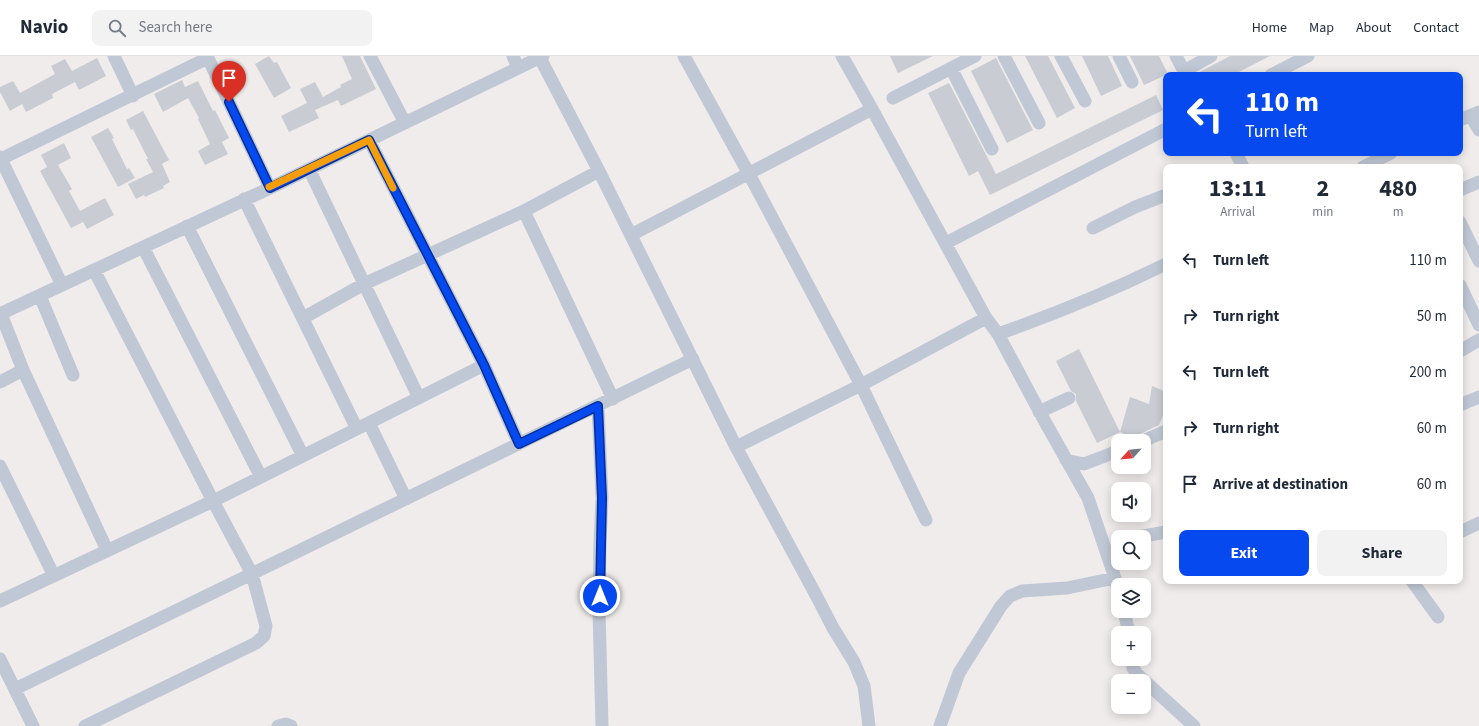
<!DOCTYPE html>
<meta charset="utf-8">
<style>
:root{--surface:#fff;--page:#f2f2f3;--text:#1f2937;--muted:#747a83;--line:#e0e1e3;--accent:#0649ee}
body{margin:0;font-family:"Source Sans 3",sans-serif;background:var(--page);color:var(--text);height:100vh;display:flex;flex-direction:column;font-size:15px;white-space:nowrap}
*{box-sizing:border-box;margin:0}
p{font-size:13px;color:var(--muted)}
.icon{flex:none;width:22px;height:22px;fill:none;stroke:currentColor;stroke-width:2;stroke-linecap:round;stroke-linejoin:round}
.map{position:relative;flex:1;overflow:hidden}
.sheet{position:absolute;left:1163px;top:108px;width:300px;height:420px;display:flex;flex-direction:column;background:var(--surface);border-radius:8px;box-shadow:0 2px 10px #0003}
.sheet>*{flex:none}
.hud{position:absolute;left:1163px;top:16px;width:300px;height:84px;border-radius:8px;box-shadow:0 2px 10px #0003;background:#0649ee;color:#fff;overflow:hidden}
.needle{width:26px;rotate:243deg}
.controls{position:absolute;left:1111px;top:378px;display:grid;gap:8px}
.controls a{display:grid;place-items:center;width:40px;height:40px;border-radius:8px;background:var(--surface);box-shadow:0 2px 10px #0003;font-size:20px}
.pin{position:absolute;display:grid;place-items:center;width:34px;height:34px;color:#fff;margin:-41px -17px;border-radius:50% 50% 50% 0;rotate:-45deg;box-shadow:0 0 4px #0007}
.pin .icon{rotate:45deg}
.me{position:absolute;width:44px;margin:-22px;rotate:0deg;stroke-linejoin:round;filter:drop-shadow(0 0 3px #0008)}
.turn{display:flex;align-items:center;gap:14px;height:84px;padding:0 16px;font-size:18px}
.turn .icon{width:52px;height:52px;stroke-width:2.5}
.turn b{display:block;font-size:28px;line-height:34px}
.eta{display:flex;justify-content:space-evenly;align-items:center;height:68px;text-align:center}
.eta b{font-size:24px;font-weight:700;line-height:28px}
.action{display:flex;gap:8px;margin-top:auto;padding:8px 16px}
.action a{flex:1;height:46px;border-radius:8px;background:var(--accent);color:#fff;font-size:16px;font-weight:700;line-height:46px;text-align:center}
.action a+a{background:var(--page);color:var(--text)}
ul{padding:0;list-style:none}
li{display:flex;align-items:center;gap:12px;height:56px;padding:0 16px}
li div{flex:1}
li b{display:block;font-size:15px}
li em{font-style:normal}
header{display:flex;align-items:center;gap:24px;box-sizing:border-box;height:56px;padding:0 20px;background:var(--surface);border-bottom:1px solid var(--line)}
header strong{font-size:19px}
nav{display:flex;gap:22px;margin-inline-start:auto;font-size:14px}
.search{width:280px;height:36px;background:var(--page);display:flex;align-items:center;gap:10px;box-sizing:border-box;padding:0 14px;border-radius:8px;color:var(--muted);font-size:15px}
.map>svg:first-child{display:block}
.building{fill:#caccd4}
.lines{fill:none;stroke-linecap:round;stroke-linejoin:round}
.street{stroke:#c0c8d5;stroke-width:13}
.route-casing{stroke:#042f9b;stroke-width:10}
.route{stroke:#0649ee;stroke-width:7}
.slow{stroke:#f59e0b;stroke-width:7}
</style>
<header>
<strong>Navio</strong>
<div class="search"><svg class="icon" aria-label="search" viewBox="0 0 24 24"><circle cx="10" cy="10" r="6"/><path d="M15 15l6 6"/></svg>Search here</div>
<nav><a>Home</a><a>Map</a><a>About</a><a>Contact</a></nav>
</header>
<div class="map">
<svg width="1479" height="670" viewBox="0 0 1479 670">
<rect width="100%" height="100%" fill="#efeceb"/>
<path class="building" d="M 269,0 L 274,7 L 277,6 L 291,32 L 274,42 L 255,8 Z
M 342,0 L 360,0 L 376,33 L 341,50 L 338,44 L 315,54 L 319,62 L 289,76 L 281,60 L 307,47 L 300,33 L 315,26 L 323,41 L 341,31 L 340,29 L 352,23 Z
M 890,0 L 933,0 L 898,17 Z
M 1025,0 L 1048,0 L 1075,52 L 1057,62 Z
M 1082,0 L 1108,0 L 1122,30 L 1101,40 Z
M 1130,0 L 1159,0 L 1168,18 L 1144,29 Z
M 1230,0 L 1270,0 L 1233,19 L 1194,19 Z
M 97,2 L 106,20 L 79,34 L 75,26 L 52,38 L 53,42 L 26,56 L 22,48 L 10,55 L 0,36 L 0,31 L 13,25 L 20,37 L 55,18 L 51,10 L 65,3 L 72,15 Z
M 996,2 L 1033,74 L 1007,87 L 971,15 Z
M 182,24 L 185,31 L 198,25 L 213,55 L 215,54 L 229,82 L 222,86 L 228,98 L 205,109 L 198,95 L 210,88 L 198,63 L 199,62 L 188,42 L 163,56 L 154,38 Z
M 949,27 L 996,118 L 1156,39 L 1163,54 L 990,139 L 978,115 L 969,120 L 928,37 Z
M 143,55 L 169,104 L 162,108 L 170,126 L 163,130 L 164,132 L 145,141 L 144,139 L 136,143 L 128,128 L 153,116 L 146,103 L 148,103 L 133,73 L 131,74 L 126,64 Z
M 108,72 L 114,82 L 112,83 L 127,113 L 129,112 L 135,122 L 118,131 L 91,81 Z
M 64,87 L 71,102 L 58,109 L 72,133 L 69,135 L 80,155 L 105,142 L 114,159 L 87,173 L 83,166 L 71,172 L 40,115 L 47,111 L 41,99 Z
M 1079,293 L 1120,376 L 1097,387 L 1076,345 L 1076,338 L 1071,335 L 1056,305 Z
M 1152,330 L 1166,336 L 1166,352 L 1159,369 L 1140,378 L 1135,383 L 1120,376 L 1130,341 L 1149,348 Z"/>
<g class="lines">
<path class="street" d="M 114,0 L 133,40
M 207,0 L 270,132
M 370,0 L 405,67
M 513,0 L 518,12
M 684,0 L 749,118 L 861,329 L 926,464
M 1004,0 L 1039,67
M 1061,0 L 1085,45
M 1119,0 L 1132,26
M 1176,0 L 1186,19
M 540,2 L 599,115 L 736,391 L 817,541 L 833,572 L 854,606 L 864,630 L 869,670
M 951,12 L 992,93
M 1184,15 L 1211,0
M 1271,19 L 1308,0
M 893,42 L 975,0
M 872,53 L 986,262 L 998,278 L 1044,364 L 1088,442 L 1115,522
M 1471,60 L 1479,74
M 1460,64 L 1479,56
M 369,84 L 484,309 L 519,388
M 1236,97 L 1243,111
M 0,101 L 62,229 L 270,132 L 543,0
M 1,103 L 208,2
M 1363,111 L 1391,97
M 309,113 L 419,342
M 1460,134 L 1479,126
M 244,143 L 357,373
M 524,155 L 613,343
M 1460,166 L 1479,205
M 187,170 L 303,400
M 1093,172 L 1135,151 L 1166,139
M 631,179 L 872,53 L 842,0
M 946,187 L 1166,73
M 143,191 L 261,421
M 1460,229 L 1479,269
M 40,240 L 73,319
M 0,258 L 62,229
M 1,258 L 23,314 L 107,494
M 303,262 L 364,228 L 524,155 L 599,115
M 998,278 C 1055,258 1111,235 1166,208
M 1460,295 L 1479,284
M 0,326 L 23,314
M 1460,349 L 1479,341
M 598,350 L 602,442 L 600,486 L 599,554 L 602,670
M 1039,356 L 1069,342
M 369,367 L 406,443
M 1143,385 L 1166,375
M 736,391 L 861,329 L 986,262
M 1066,404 L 1084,408 L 1118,395
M 0,410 L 54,520
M 1460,476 L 1479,467
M 1138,481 L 1166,476
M 1108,501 L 1118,494
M 1412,525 L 1438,561
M 0,545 L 213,445 L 484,309
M 1124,555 L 1129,577
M 0,603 L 33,670
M 1132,603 L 1133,612 L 1137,618 L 1194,670
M 15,633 L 693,303
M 85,670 L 256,587 L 264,580 L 266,570 L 252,518 L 213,445 L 94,214
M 278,670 L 286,668 L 291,670
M 940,670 L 959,617 L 1001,550 L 1010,540 L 1022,535 L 1067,532 L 1115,522 L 1118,534"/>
</g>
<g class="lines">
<defs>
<path id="route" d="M 229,46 L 270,132 L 369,84 L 484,309 L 519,388 L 598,350 L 602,442 L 600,540"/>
</defs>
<use href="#route" class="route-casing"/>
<use href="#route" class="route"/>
<path class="slow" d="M 269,131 L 369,84 L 393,132"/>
</g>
</svg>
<div class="controls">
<a><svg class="needle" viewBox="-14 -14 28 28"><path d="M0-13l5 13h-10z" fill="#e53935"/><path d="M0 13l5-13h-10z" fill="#747a83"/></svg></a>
<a><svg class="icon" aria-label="sound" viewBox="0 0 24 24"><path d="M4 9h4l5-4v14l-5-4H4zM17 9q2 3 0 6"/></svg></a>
<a><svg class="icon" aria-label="search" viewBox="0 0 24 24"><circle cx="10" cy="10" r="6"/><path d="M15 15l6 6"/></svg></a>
<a><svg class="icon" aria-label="layers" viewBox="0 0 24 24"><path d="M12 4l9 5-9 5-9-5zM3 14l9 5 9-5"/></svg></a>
<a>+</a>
<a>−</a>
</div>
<div class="pin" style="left:229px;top:46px;background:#d93025"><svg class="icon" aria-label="arrive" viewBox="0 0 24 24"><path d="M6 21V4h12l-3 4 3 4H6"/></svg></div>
<svg class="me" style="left:600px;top:540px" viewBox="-20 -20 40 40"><circle r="17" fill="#0649ee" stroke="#fff" stroke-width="3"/><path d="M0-11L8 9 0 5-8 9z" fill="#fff"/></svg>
<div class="hud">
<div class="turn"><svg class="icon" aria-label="left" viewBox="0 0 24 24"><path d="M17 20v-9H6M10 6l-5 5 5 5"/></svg><div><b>110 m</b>Turn left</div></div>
</div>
<section class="sheet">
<div class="eta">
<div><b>13:11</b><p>Arrival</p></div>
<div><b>2</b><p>min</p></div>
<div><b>480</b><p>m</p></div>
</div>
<ul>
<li><svg class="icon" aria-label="left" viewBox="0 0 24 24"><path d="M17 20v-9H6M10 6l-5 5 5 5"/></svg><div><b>Turn left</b></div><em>110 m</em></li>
<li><svg class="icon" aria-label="right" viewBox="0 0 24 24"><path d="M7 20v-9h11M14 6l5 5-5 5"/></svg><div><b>Turn right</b></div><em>50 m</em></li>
<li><svg class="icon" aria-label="left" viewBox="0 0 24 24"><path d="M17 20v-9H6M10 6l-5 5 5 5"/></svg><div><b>Turn left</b></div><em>200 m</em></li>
<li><svg class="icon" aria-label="right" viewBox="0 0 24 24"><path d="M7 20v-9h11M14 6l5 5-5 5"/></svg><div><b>Turn right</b></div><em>60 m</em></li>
<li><svg class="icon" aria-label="arrive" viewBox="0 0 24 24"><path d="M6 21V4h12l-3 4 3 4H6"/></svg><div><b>Arrive at destination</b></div><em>60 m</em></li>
</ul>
<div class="action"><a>Exit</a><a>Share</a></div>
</section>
</div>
